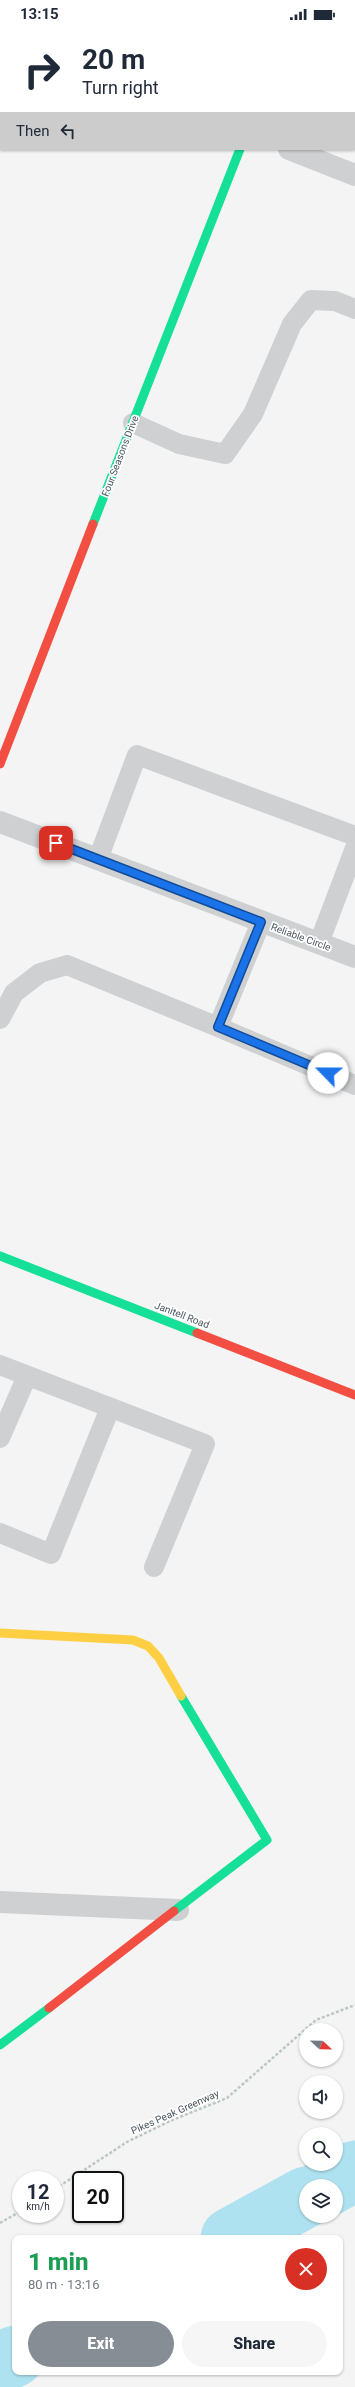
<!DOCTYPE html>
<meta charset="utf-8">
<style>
:root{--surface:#fff;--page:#f6f6f7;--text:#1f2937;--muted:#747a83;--accent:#868d94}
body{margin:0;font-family:Roboto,sans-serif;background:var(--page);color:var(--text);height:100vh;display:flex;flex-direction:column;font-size:15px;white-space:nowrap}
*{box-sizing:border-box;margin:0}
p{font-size:13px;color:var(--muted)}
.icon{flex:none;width:22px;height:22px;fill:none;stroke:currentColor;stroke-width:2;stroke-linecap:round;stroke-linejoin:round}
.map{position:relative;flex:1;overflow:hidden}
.side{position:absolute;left:12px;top:2207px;width:331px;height:140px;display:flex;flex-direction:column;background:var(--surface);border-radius:8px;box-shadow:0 1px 3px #0004}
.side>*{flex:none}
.banner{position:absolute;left:0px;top:0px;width:355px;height:122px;box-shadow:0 1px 3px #0004;background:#fff;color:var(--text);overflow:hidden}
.needle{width:26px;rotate:112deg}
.tools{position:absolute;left:299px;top:1995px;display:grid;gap:8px}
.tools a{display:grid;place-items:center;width:44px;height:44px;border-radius:50%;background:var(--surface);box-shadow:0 1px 3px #0004;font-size:20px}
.speed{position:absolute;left:12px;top:2143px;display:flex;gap:8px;font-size:20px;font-weight:700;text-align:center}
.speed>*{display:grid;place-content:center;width:52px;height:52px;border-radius:50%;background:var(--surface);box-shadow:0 1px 3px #0004;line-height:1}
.speed small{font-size:10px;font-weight:400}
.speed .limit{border:2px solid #111;border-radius:6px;background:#fff;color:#111}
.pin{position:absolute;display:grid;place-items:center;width:34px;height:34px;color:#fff;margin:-17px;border-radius:8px;box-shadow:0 2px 6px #0006}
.me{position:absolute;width:44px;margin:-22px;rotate:293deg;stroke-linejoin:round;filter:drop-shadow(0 0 3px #0008)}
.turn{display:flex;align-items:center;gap:14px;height:84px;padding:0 16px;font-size:18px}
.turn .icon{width:52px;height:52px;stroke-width:2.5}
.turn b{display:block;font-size:28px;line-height:34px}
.then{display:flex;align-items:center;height:38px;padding:0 16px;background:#0003;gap:8px;font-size:15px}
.round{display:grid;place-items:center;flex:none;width:42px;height:42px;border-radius:21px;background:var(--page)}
.summary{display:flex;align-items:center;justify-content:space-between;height:68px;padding:0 16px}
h1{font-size:24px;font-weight:800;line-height:30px;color:#1e9e55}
.action{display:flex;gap:8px;margin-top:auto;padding:8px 16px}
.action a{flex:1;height:46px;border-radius:24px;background:var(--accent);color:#fff;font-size:16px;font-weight:800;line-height:46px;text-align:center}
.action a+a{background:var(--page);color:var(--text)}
.status{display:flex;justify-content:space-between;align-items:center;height:28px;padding:0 20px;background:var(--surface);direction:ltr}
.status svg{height:11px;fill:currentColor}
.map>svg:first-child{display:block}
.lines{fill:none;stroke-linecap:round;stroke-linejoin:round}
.river{stroke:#aee2f0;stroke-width:61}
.path{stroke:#bcc7c4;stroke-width:2.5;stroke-dasharray:3 2;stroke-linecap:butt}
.lane{stroke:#ced0d2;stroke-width:20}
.street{stroke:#ced0d2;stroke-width:22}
.fast{stroke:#16e098;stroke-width:9}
.slow{stroke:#ffcf43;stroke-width:9}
.jam{stroke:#f24e42;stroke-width:9}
.route-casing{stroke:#114b97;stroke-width:10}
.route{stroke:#1a73e8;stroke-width:7}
.labels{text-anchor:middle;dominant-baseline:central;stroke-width:3.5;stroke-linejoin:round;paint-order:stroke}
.street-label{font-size:10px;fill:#4a5661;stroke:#fff}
</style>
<div class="status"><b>13:15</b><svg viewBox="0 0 49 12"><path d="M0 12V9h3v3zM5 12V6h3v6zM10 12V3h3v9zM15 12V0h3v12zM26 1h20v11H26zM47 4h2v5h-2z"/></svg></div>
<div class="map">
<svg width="355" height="2359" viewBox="0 0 355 2359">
<rect width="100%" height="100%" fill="#f4f4f4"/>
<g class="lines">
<path class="river" d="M 327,2158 L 355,2143
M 231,2210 L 306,2169
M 0,2336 L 15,2328"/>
<path class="path" d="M 55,2161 L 127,2114 L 170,2093 L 227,2070 L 316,1992 L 355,1977
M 0,2195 L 21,2183"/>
<path class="lane" d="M 133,395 L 179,416 L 225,426 L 253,386 L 292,296 L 311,272 L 335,273 L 355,281
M 98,831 L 137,727 L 355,808
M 319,915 L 355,820
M 0,991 L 14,965 L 40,945 L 67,937 L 218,999 L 261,894
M 218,999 L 355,1057
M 0,1337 L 205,1416 L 154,1539
M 0,1410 L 27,1348
M 0,1505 L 51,1526 L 110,1380"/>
<path class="street" d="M 287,1 L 288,0
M 289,121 L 355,147
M 0,794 L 355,929
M 0,1874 L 178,1882"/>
<path class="fast" d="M 93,496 L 240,121
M 0,1228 L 197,1305
M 174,1883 L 267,1812 L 181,1668
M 0,2017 L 49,1980"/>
<path class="slow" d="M 0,1605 L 133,1612 L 148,1618 L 159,1630 L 181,1668"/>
<path class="jam" d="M 0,736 L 93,496
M 197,1305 L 355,1367
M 49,1980 L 174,1883"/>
</g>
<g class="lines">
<defs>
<path id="route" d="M 56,815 L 261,894 L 218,999 L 328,1045"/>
</defs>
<use href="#route" class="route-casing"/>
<use href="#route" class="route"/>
</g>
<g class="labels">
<g class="street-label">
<text transform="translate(120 428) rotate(-69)">Four Seasons Drive</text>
<text transform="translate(301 909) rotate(20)">Reliable Circle</text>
<text transform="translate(182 1287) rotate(21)">Janitell Road</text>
<text transform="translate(175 2084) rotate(-24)">Pikes Peak Greenway</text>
</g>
</g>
</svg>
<div class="tools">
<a><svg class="needle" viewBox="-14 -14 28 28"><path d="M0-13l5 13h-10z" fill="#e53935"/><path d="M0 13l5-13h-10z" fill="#747a83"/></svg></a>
<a><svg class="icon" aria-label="sound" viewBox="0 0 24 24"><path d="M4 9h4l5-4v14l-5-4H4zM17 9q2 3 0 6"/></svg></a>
<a><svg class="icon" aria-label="search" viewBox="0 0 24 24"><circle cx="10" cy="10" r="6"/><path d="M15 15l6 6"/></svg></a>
<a><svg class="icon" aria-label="layers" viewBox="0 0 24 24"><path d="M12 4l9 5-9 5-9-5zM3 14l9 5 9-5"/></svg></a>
</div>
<div class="speed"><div>12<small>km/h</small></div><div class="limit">20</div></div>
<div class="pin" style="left:56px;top:815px;background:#d93025"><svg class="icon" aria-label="arrive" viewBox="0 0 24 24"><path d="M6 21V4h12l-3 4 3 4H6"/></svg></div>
<svg class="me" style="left:328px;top:1045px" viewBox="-20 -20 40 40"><circle r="19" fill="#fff"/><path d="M0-13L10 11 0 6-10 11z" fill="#1a73e8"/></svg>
<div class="banner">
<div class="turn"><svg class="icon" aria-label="right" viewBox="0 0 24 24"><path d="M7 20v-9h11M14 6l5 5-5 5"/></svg><div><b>20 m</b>Turn right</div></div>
<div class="then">Then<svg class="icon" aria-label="left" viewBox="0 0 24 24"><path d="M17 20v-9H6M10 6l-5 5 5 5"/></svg></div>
</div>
<section class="side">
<div class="summary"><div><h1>1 min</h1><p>80 m · 13:16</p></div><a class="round" style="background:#d93025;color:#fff"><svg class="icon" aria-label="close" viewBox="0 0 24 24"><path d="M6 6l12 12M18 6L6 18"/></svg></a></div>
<div class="action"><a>Exit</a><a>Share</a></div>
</section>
</div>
